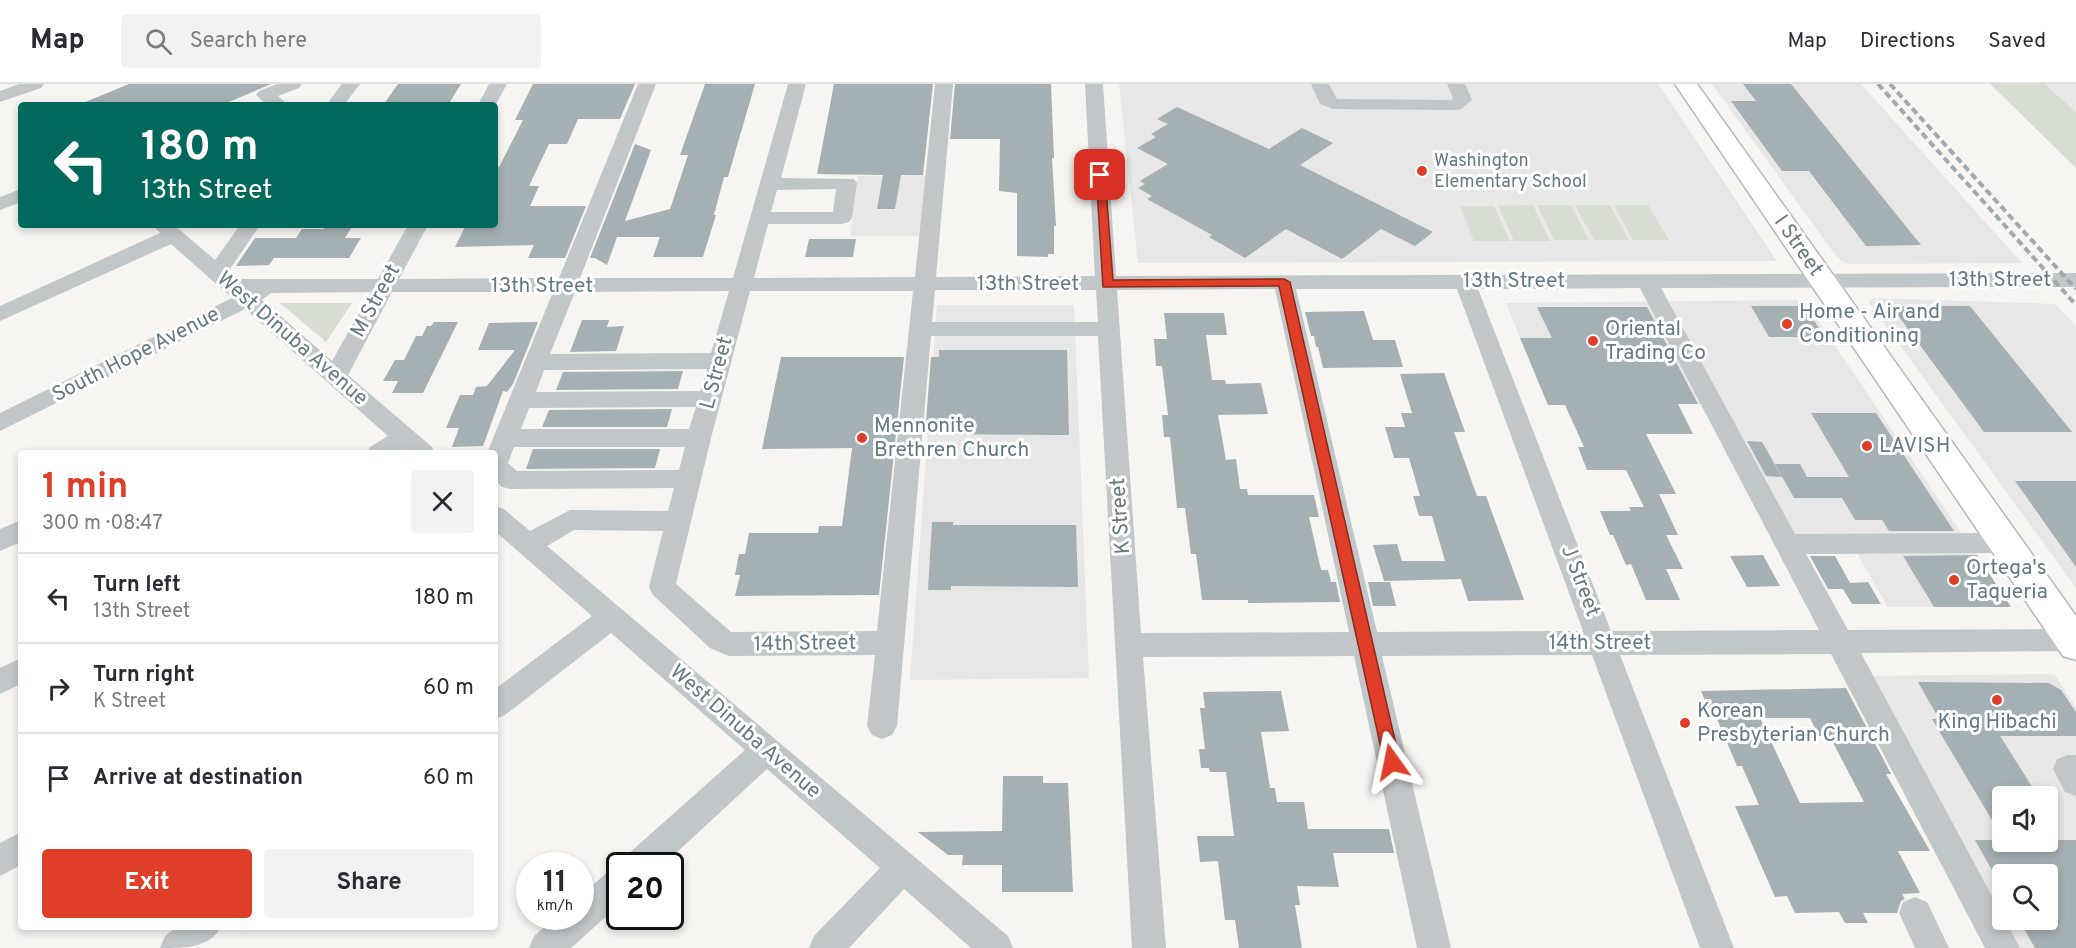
<!DOCTYPE html>
<meta charset="utf-8">
<style>
:root{--surface:#fff;--page:#f2f2f3;--text:#2b2b33;--muted:#7c7c81;--line:#e1e1e2;--accent:#df3f29}
body{margin:0;font-family:Overpass,sans-serif;background:var(--page);color:var(--text);height:100vh;display:flex;flex-direction:column;font-size:22px;white-space:nowrap}
*{box-sizing:border-box;margin:0}
p{font-size:20px;color:var(--muted)}
.icon{flex:none;width:33px;height:33px;fill:none;stroke:currentColor;stroke-width:2;stroke-linecap:round;stroke-linejoin:round}
.map{position:relative;flex:1;overflow:hidden}
.sheet{position:absolute;left:18px;top:366px;width:480px;height:480px;display:flex;flex-direction:column;background:var(--surface);border-radius:6px;box-shadow:0 3px 9px #0003}
.sheet>*{flex:none}
.top-card{position:absolute;left:18px;top:18px;width:480px;height:126px;border-radius:6px;box-shadow:0 3px 9px #0003;background:#00695c;color:#fff;overflow:hidden}
.fabs{position:absolute;left:1992px;top:702px;display:grid;gap:12px}
.fabs a{display:grid;place-items:center;width:66px;height:66px;border-radius:6px;background:var(--surface);box-shadow:0 3px 9px #0003;font-size:30px}
.speed{position:absolute;left:516px;top:768px;display:flex;gap:12px;font-size:30px;font-weight:700;text-align:center}
.speed>*{display:grid;place-content:center;width:78px;height:78px;border-radius:50%;background:var(--surface);box-shadow:0 3px 9px #0003;line-height:1}
.speed small{font-size:15px;font-weight:400}
.speed .limit{border:3px solid #111;border-radius:9px;background:#fff;color:#111}
.pin{position:absolute;display:grid;place-items:center;width:51px;height:51px;color:#fff;margin:-26px;border-radius:12px;box-shadow:0 3px 9px #0006}
.me{position:absolute;width:66px;margin:-33px;rotate:348deg;stroke-linejoin:round;filter:drop-shadow(0 0 4px #0008)}
.turn{display:flex;align-items:center;gap:21px;height:126px;padding:0 24px;font-size:27px}
.turn .icon{width:78px;height:78px;stroke-width:2.5}
.turn b{display:block;font-size:42px;line-height:51px}
.round{display:grid;place-items:center;flex:none;width:63px;height:63px;border-radius:6px;background:var(--page)}
.overview{display:flex;align-items:center;justify-content:space-between;height:102px;padding:0 24px}
h1{font-size:36px;font-weight:700;line-height:45px;color:var(--accent)}
.primary-button{display:flex;gap:12px;margin-top:auto;padding:12px 24px}
.primary-button a{flex:1;height:69px;border-radius:6px;background:var(--accent);color:#fff;font-size:24px;font-weight:700;line-height:69px;text-align:center}
.primary-button a+a{background:var(--page);color:var(--text)}
ul{padding:0;list-style:none}
li{display:flex;align-items:center;gap:18px;height:90px;padding:0 24px;border-top:2px solid var(--line)}
li div{flex:1}
li b{display:block;font-size:22px}
li em{font-style:normal}
header{display:flex;align-items:center;gap:36px;box-sizing:border-box;height:84px;padding:0 30px;background:var(--surface);border-bottom:2px solid var(--line)}
header strong{font-size:28px}
nav{display:flex;gap:33px;margin-inline-start:auto;font-size:21px}
.search{width:420px;height:54px;background:var(--page);display:flex;align-items:center;gap:15px;box-sizing:border-box;padding:0 21px;border-radius:6px;color:var(--muted);font-size:22px}
.map>svg:first-child{display:block}
.built{fill:#e6e7e6;fill-rule:evenodd}
.green{fill:#d8ddd3}
.building{fill:#a5b0b4;fill-rule:evenodd}
.lines{fill:none;stroke-linecap:round;stroke-linejoin:round}
.major-casing{stroke:#b4b9bc;stroke-width:3}
.minor{fill:#c1c6c8;fill-rule:evenodd}
.major{fill:#fff;fill-rule:evenodd}
.rail{stroke:#a2a9ad;stroke-width:4;stroke-dasharray:7 4;stroke-linecap:butt}
.route{fill:#df3f29;stroke:#91291b;stroke-width:1.5}
.poi-dot{fill:#df3f29;stroke:#fff;stroke-width:2}
.labels{text-anchor:middle;dominant-baseline:central;stroke-width:6;stroke-linejoin:round;paint-order:stroke}
.far-poi-label{font-size:18px;fill:#657983;stroke:#fff;text-anchor:start}
.street-label{font-size:21px;fill:#657983;stroke:#fff}
.poi-label{font-size:21px;fill:#657983;stroke:#fff;text-anchor:start}
</style>
<header>
<strong>Map</strong>
<div class="search"><svg class="icon" aria-label="search" viewBox="0 0 24 24"><circle cx="10" cy="10" r="6"/><path d="M15 15l6 6"/></svg>Search here</div>
<nav><a>Map</a><a>Directions</a><a>Saved</a></nav>
</header>
<div class="map">
<svg width="2076" height="864" viewBox="0 0 2076 864">
<rect width="100%" height="100%" fill="#f6f5f2"/>
<path class="built" d="M 1119,0 L 1658,0 L 1777,177 L 1138,179 Z
M 1712,0 L 1861,0 L 2022,179 L 1850,180 L 1843,178 L 1836,172 Z
M 2045,0 L 2076,0 L 2076,28 Z
M 935,91 L 930,152 L 850,152 L 858,92 Z
M 1874,214 L 2055,220 L 2076,242 L 2076,504 L 1870,220 L 1869,217 Z
M 1804,216 L 1973,466 L 2011,523 L 1888,523 L 1855,466 L 1789,465 L 1711,320 L 1548,321 L 1506,219 Z
M 937,221 L 1074,221 L 1089,594 L 910,596 Z
M 2054,590 L 2076,623 L 2076,864 L 2003,864 L 1856,592 ZM 2002,712 L 2048,712 L 2048,758 L 2002,758 ZM 2002,790 L 2048,790 L 2048,836 L 2002,836 Z"/>
<path class="green" d="M 1990,0 L 2045,0 L 2076,28 L 2076,84 Z
M 1533,121 L 1550,157 L 1514,157 L 1498,122 Z
M 1537,121 L 1571,121 L 1589,156 L 1554,156 Z
M 1575,121 L 1610,121 L 1629,156 L 1594,156 Z
M 1614,121 L 1648,121 L 1669,156 L 1633,156 Z
M 1460,122 L 1494,122 L 1510,157 L 1474,157 Z
M 280,219 L 352,219 L 326,258 Z"/>
<path class="building" d="M 129,0 L 271,0 L 222,21 L 78,21 Z
M 398,0 L 461,0 L 448,21 L 383,21 Z
M 533,0 L 635,0 L 620,35 L 578,35 L 567,60 L 549,60 L 529,102 L 539,102 L 530,122 L 586,122 L 565,174 L 528,174 L 534,161 L 455,163 L 466,141 L 495,141 L 495,83 L 499,83 L 523,36 L 515,36 Z
M 705,0 L 755,0 L 728,93 L 724,93 L 714,131 L 716,131 L 703,173 L 653,173 L 660,153 L 617,153 L 607,181 L 595,174 L 590,174 L 635,60 L 651,66 L 625,137 L 670,125 L 688,71 L 680,71 Z
M 834,0 L 933,0 L 923,91 L 901,91 L 895,125 L 877,125 L 883,91 L 817,90 Z
M 955,0 L 1051,0 L 1054,74 L 1052,74 L 1056,142 L 1054,142 L 1054,170 L 1048,170 L 1048,173 L 1017,172 L 1017,109 L 999,107 L 1000,55 L 950,55 Z
M 1743,0 L 1791,0 L 1921,161 L 1866,162 L 1809,87 L 1782,87 L 1731,17 L 1756,17 Z
M 1177,23 L 1269,65 L 1302,44 L 1333,59 L 1300,81 L 1433,148 L 1415,162 L 1381,145 L 1342,175 L 1286,145 L 1245,174 L 1209,153 L 1212,151 L 1147,115 L 1152,112 L 1138,104 L 1145,100 L 1140,97 L 1168,80 L 1137,64 L 1156,53 L 1151,50 L 1168,40 L 1157,35 Z
M 326,141 L 353,141 L 345,154 L 361,154 L 349,174 L 274,174 L 269,181 L 236,182 L 255,154 L 296,154 L 302,145 L 324,145 Z
M 809,155 L 856,155 L 853,173 L 805,173 Z
M 1751,222 L 1804,222 L 1825,253 L 1769,253 Z
M 1891,222 L 1970,222 L 2072,348 L 1984,348 Z
M 1537,223 L 1647,223 L 1698,320 L 1678,320 L 1693,350 L 1646,350 L 1676,410 L 1659,410 L 1678,451 L 1666,451 L 1683,485 L 1666,485 L 1680,516 L 1646,516 L 1631,480 L 1626,481 L 1613,451 L 1610,451 L 1600,427 L 1631,427 L 1629,423 L 1644,423 L 1626,386 L 1587,386 L 1578,363 L 1584,363 L 1565,321 L 1548,321 L 1520,254 L 1552,254 Z
M 1364,227 L 1373,256 L 1395,256 L 1403,283 L 1323,284 L 1318,263 L 1316,263 L 1314,252 L 1311,252 L 1305,228 Z
M 1164,229 L 1224,229 L 1227,251 L 1206,251 L 1212,296 L 1225,296 L 1226,300 L 1261,299 L 1268,330 L 1218,331 L 1226,376 L 1236,375 L 1240,405 L 1247,405 L 1248,411 L 1314,411 L 1319,433 L 1309,433 L 1321,486 L 1328,486 L 1331,498 L 1336,498 L 1340,518 L 1248,519 L 1248,516 L 1202,516 L 1196,470 L 1191,470 L 1185,424 L 1177,424 L 1170,353 L 1164,353 L 1162,331 L 1168,331 L 1162,282 L 1156,282 L 1154,255 L 1167,255 Z
M 582,236 L 609,236 L 607,243 L 624,242 L 616,267 L 570,268 Z
M 434,238 L 458,238 L 423,309 L 392,309 L 398,297 L 383,297 L 395,276 L 404,276 L 416,252 L 422,252 L 427,242 L 431,242 Z
M 538,238 L 513,300 L 507,308 L 503,307 L 483,362 L 452,363 L 459,344 L 446,344 L 460,311 L 473,311 L 476,303 L 487,302 L 515,266 L 478,266 L 489,239 Z
M 939,266 L 1067,266 L 1069,351 L 925,350 L 931,273 L 939,273 Z
M 781,273 L 904,273 L 879,511 L 735,512 L 740,491 L 735,491 L 739,470 L 745,470 L 749,449 L 818,449 L 819,442 L 842,442 L 852,364 L 762,365 Z
M 683,287 L 678,305 L 556,306 L 563,288 Z
M 1444,289 L 1465,348 L 1454,348 L 1477,412 L 1486,412 L 1524,516 L 1468,517 L 1461,495 L 1384,497 L 1373,461 L 1397,460 L 1402,477 L 1445,477 L 1432,432 L 1419,432 L 1413,412 L 1420,412 L 1409,374 L 1394,374 L 1385,343 L 1405,343 L 1401,329 L 1412,329 L 1400,290 Z
M 672,325 L 667,343 L 542,343 L 549,326 Z
M 1811,329 L 1876,329 L 1954,447 L 1889,447 L 1882,436 L 1855,436 L 1842,414 L 1794,414 L 1775,380 L 1800,380 L 1807,393 L 1849,393 Z
M 1747,357 L 1762,358 L 1782,393 L 1766,392 Z
M 533,365 L 660,365 L 655,384 L 526,385 Z
M 2015,397 L 2076,397 L 2076,483 Z
M 932,438 L 953,438 L 953,441 L 1076,441 L 1078,503 L 951,502 L 951,506 L 928,506 Z
M 1763,471 L 1780,502 L 1747,503 L 1730,472 Z
M 1977,471 L 2011,523 L 1934,523 L 1903,472 Z
M 1810,472 L 1835,472 L 1850,499 L 1868,498 L 1881,520 L 1852,520 L 1843,505 L 1828,505 Z
M 1368,498 L 1390,498 L 1396,522 L 1373,522 Z
M 1918,598 L 2049,599 L 2061,606 L 2076,628 L 2076,652 L 2000,652 L 2038,712 L 2002,712 L 2002,753 L 1932,635 L 1939,635 Z
M 1846,604 L 1891,690 L 1886,690 L 1930,767 L 1898,767 L 1920,809 L 1902,810 L 1905,815 L 1901,817 L 1897,829 L 1863,829 L 1868,839 L 1845,839 L 1839,828 L 1795,829 L 1787,812 L 1775,813 L 1735,722 L 1759,721 L 1742,682 L 1737,682 L 1717,635 L 1713,635 L 1701,607 ZM 1760,634 L 1810,634 L 1819,652 L 1829,651 L 1864,718 L 1800,719 Z
M 1281,607 L 1289,647 L 1261,648 L 1270,704 L 1275,704 L 1277,718 L 1304,718 L 1308,745 L 1389,745 L 1394,769 L 1333,769 L 1339,803 L 1297,802 L 1300,821 L 1295,821 L 1302,864 L 1239,864 L 1235,836 L 1225,836 L 1218,777 L 1200,778 L 1197,752 L 1234,752 L 1226,688 L 1210,688 L 1209,684 L 1201,684 L 1199,665 L 1205,665 L 1200,624 L 1205,624 L 1203,608 Z
M 1003,692 L 1043,692 L 1043,699 L 1068,699 L 1073,808 L 1002,808 L 1002,781 L 962,781 L 963,771 L 948,771 L 918,748 L 1002,747 Z
M 1975,756 L 2076,756 L 2076,864 L 2035,864 L 2019,836 L 2048,836 L 2048,790 L 1994,790 Z"/>
<g class="lines">
<defs>
<path id="major" d="M 1675,0 L 1697,0 L 2076,532 L 2076,576 L 2063,572 Z"/>
</defs>
<use href="#major" class="major-casing"/>
<path class="minor" d="M 19,0 L 44,0 L 41,4 L 0,18 L 0,7 Z
M 277,0 L 302,0 L 299,4 L 278,12 L 288,21 L 267,21 L 256,11 L 259,7 Z
M 342,0 L 360,0 L 344,21 L 326,21 Z
M 489,0 L 507,0 L 495,22 L 478,21 Z
M 638,0 L 656,0 L 580,194 L 733,194 L 788,0 L 806,0 L 781,94 L 854,95 L 857,99 L 852,134 L 849,138 L 842,140 L 768,140 L 754,194 L 915,193 L 935,0 L 953,0 L 936,193 L 1095,192 L 1085,0 L 1103,0 L 1116,192 L 2076,189 L 2076,203 L 1661,204 L 1795,450 L 2005,449 L 2014,452 L 2018,459 L 2014,466 L 2005,469 L 1806,470 L 1848,546 L 2076,545 L 2076,565 L 2072,567 L 1861,569 L 2020,864 L 1985,864 L 1831,570 L 1620,571 L 1734,864 L 1700,864 L 1592,571 L 1382,572 L 1451,864 L 1417,864 L 1354,572 L 1143,573 L 1166,864 L 1132,864 L 1098,252 L 931,252 L 897,642 L 892,651 L 882,655 L 872,651 L 867,642 L 875,571 L 729,572 L 710,564 L 653,511 L 649,503 L 663,447 L 574,446 L 547,462 L 1008,852 L 1013,864 L 971,864 L 904,805 L 849,864 L 809,864 L 814,852 L 880,784 L 767,685 L 662,782 L 622,782 L 627,771 L 745,666 L 611,549 L 505,631 L 495,635 L 495,605 L 592,532 L 495,447 L 495,422 L 504,425 L 530,447 L 570,426 L 668,427 L 674,404 L 511,405 L 502,403 L 495,396 L 495,369 L 487,369 L 553,208 L 392,208 L 348,291 L 432,363 L 435,369 L 407,369 L 403,365 L 398,369 L 367,369 L 370,363 L 388,352 L 245,225 L 0,347 L 0,329 L 232,214 L 171,160 L 0,237 L 0,222 L 160,149 L 152,141 L 174,141 L 215,176 L 240,141 L 260,141 L 228,188 L 237,195 L 378,195 L 408,141 L 428,141 L 399,195 L 559,194 ZM 836,105 L 833,128 L 771,128 L 777,106 ZM 1640,204 L 1819,546 L 1611,547 L 1478,205 ZM 1275,205 L 1349,548 L 1141,549 L 1117,206 ZM 1296,205 L 1457,205 L 1583,547 L 1377,548 ZM 935,206 L 1096,206 L 1098,238 L 932,238 ZM 729,207 L 711,269 L 550,270 L 575,208 ZM 750,207 L 913,207 L 877,547 L 731,548 L 676,500 L 711,354 ZM 371,208 L 332,277 L 262,216 L 271,209 ZM 707,285 L 700,307 L 536,308 L 544,286 ZM 696,323 L 689,345 L 521,345 L 529,324 ZM 514,363 L 685,363 L 679,386 L 517,387 L 508,379 Z
M 1311,0 L 1329,0 L 1337,15 L 1451,16 L 1453,14 L 1447,0 L 1465,0 L 1472,16 L 1461,25 L 1455,26 L 1333,25 L 1320,20 Z
M 21,105 L 21,118 L 0,126 L 0,113 Z
M 21,436 L 21,458 L 0,467 L 0,445 Z
M 21,574 L 21,600 L 0,610 L 0,584 Z
M 2068,671 L 2076,671 L 2076,712 L 2065,708 L 2053,685 L 2057,675 Z
M 21,748 L 21,781 L 0,792 L 0,759 Z
M 620,783 L 620,820 L 571,864 L 529,864 L 534,852 L 557,832 L 580,832 L 580,812 L 609,787 Z
M 1915,813 L 1927,818 L 1949,864 L 1915,864 L 1899,829 L 1903,818 Z
M 177,843 L 221,843 C 209,864 187,864 160,864 L 165,852 Z"/>
<use href="#major" class="major"/>
<path class="rail" d="M 1878,0 L 2076,221
M 1890,0 L 2076,205"/>
</g>
<path class="route" d="M 1096,88 L 1105,91 L 1113,196 L 1284,195 L 1290,198 L 1400,678 L 1398,683 L 1392,686 L 1387,683 L 1384,678 L 1279,202 L 1103,203 Z"/>
<g class="poi-dot">
<circle cx="1422" cy="87" r="6"/>
<circle cx="1787" cy="240" r="6"/>
<circle cx="1593" cy="257" r="6"/>
<circle cx="862" cy="354" r="6"/>
<circle cx="1867" cy="362" r="6"/>
<circle cx="1954" cy="496" r="6"/>
<circle cx="1997" cy="616" r="6"/>
<circle cx="1685" cy="639" r="6"/>
</g>
<g class="labels">
<g class="far-poi-label">
<text x="1434" y="77">Washington<tspan x="1434" dy="21">Elementary School</tspan></text>
</g>
<g class="street-label">
<text transform="translate(1798 162) rotate(55)">I Street</text>
<text x="2000" y="196">13th Street</text>
<text x="1514" y="197">13th Street</text>
<text x="1028" y="200">13th Street</text>
<text x="542" y="202">13th Street</text>
<text transform="translate(376 217) rotate(-61)">M Street</text>
<text transform="translate(292 255) rotate(41)">West Dinuba Avenue</text>
<text transform="translate(136 271) rotate(-27)">South Hope Avenue</text>
<text transform="translate(717 289) rotate(-75)">L Street</text>
<text transform="translate(1121 432) rotate(-94)">K Street</text>
<text transform="translate(1580 497) rotate(69)">J Street</text>
<text x="1600" y="559">14th Street</text>
<text transform="translate(805 560) rotate(-1)">14th Street</text>
<text transform="translate(745 648) rotate(41)">West Dinuba Avenue</text>
</g>
<g class="poi-label">
<text x="1799" y="228">Home - Air and<tspan x="1799" dy="24">Conditioning</tspan></text>
<text x="1605" y="245">Oriental<tspan x="1605" dy="24">Trading Co</tspan></text>
<text x="874" y="342">Mennonite<tspan x="874" dy="24">Brethren Church</tspan></text>
<text x="1879" y="362">LAVISH</text>
<text x="1966" y="484">Ortega's<tspan x="1966" dy="24">Taqueria</tspan></text>
<text x="1697" y="627">Korean<tspan x="1697" dy="24">Presbyterian Church</tspan></text>
<text x="1997" y="638" text-anchor="middle">King Hibachi</text>
</g>
</g>
</svg>
<div class="fabs">
<a><svg class="icon" aria-label="sound" viewBox="0 0 24 24"><path d="M4 9h4l5-4v14l-5-4H4zM17 9q2 3 0 6"/></svg></a>
<a><svg class="icon" aria-label="search" viewBox="0 0 24 24"><circle cx="10" cy="10" r="6"/><path d="M15 15l6 6"/></svg></a>
</div>
<div class="speed"><div>11<small>km/h</small></div><div class="limit">20</div></div>
<div class="pin" style="left:1100px;top:91px;background:#d93025"><svg class="icon" aria-label="arrive" viewBox="0 0 24 24"><path d="M6 21V4h12l-3 4 3 4H6"/></svg></div>
<svg class="me" style="left:1392px;top:678px" viewBox="-20 -20 40 40"><path d="M0-17L14 15 0 8-14 15z" fill="#df3f29" stroke="#fff" stroke-width="4"/></svg>
<div class="top-card">
<div class="turn"><svg class="icon" aria-label="left" viewBox="0 0 24 24"><path d="M17 20v-9H6M10 6l-5 5 5 5"/></svg><div><b>180 m</b>13th Street</div></div>
</div>
<section class="sheet">
<div class="overview"><div><h1>1 min</h1><p>300 m · 08:47</p></div><a class="round"><svg class="icon" aria-label="close" viewBox="0 0 24 24"><path d="M6 6l12 12M18 6L6 18"/></svg></a></div>
<ul>
<li><svg class="icon" aria-label="left" viewBox="0 0 24 24"><path d="M17 20v-9H6M10 6l-5 5 5 5"/></svg><div><b>Turn left</b><p>13th Street</p></div><em>180 m</em></li>
<li><svg class="icon" aria-label="right" viewBox="0 0 24 24"><path d="M7 20v-9h11M14 6l5 5-5 5"/></svg><div><b>Turn right</b><p>K Street</p></div><em>60 m</em></li>
<li><svg class="icon" aria-label="arrive" viewBox="0 0 24 24"><path d="M6 21V4h12l-3 4 3 4H6"/></svg><div><b>Arrive at destination</b></div><em>60 m</em></li>
</ul>
<div class="primary-button"><a>Exit</a><a>Share</a></div>
</section>
</div>
